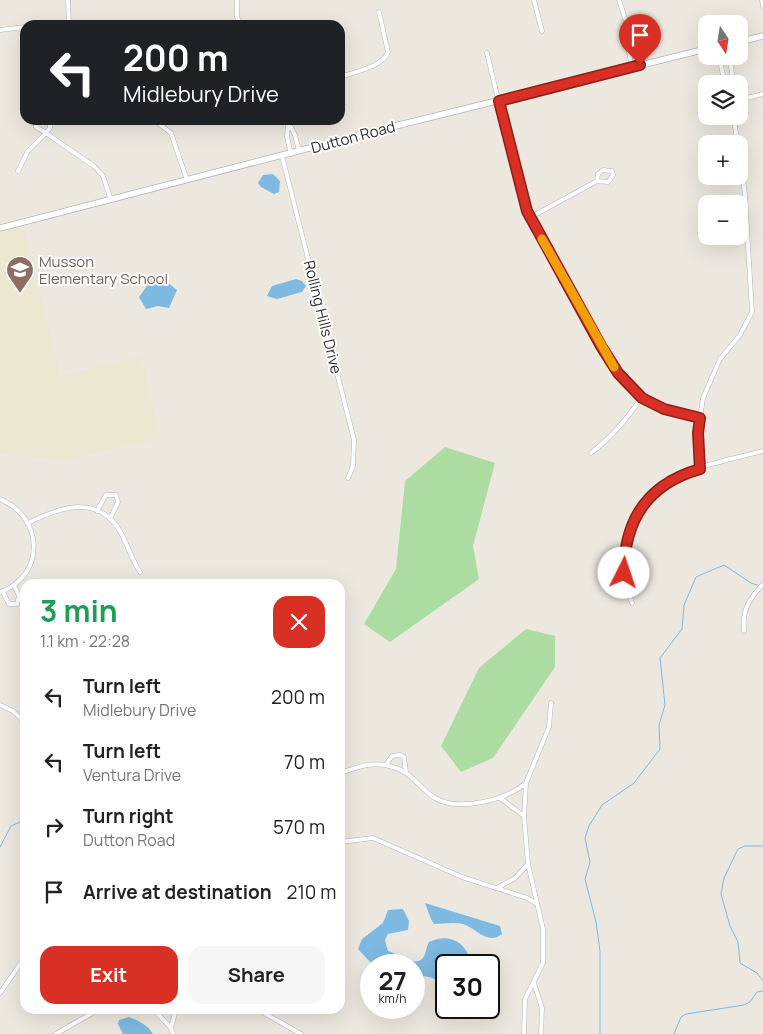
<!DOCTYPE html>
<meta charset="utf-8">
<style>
:root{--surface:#fff;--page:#f6f6f6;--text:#222;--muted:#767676;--accent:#d93025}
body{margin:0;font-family:Manrope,sans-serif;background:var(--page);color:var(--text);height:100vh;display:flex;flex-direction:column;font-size:19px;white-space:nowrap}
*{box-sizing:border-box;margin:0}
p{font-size:16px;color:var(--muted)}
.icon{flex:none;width:28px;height:28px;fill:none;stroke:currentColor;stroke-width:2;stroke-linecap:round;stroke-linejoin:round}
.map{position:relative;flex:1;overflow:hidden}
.drawer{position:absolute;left:20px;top:579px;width:325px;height:435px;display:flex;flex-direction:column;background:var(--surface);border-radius:15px;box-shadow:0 5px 20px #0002}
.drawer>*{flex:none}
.banner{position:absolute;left:20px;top:20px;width:325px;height:105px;border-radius:15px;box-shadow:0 5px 20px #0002;background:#202124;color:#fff;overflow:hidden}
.needle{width:32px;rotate:168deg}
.tools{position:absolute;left:698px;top:15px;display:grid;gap:10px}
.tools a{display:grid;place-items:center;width:50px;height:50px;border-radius:10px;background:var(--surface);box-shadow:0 5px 20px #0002;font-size:25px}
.speed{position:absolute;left:360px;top:954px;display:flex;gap:10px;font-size:25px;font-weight:700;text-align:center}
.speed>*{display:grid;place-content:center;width:65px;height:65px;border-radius:50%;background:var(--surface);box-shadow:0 5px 20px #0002;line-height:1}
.speed small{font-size:12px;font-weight:400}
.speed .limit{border:2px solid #111;border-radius:8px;background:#fff;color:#111}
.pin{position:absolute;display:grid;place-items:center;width:42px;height:42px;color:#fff;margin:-51px -21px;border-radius:50% 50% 50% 0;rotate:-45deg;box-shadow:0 0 5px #0007}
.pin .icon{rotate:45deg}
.me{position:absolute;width:55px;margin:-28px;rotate:4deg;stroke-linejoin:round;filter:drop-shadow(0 0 4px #0008)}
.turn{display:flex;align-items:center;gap:18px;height:105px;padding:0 20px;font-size:22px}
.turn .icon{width:65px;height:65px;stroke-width:2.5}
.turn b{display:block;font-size:35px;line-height:42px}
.round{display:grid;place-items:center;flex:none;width:52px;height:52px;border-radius:15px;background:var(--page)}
.headline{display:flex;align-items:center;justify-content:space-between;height:85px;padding:0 20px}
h1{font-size:30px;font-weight:700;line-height:38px;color:#1e9e55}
.button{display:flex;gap:10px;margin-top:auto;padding:10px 20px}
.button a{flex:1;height:58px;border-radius:15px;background:var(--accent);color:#fff;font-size:20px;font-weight:700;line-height:58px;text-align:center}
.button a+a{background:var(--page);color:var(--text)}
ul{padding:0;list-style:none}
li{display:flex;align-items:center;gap:15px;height:65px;padding:0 20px}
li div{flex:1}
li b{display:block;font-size:19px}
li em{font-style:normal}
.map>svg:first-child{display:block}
.education{fill:#ebe7d1}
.green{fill:#addca2}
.water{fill:#7eb9e2}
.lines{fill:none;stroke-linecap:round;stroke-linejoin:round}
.stream{stroke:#7eb9e2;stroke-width:1}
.street-casing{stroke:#b3b3be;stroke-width:5}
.secondary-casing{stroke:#b3b3be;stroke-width:7}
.street{stroke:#fff;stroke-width:4}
.secondary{stroke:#fff;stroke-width:5.5}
.route-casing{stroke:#8d1f18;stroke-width:12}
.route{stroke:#d93025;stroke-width:9}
.slow{stroke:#f59e0b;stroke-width:9}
.labels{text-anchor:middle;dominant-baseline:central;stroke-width:4;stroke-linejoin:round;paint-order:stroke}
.street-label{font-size:15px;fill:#2c2c2c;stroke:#fff}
.education-label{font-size:15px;fill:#785e54;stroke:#fff;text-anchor:start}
</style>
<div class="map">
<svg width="763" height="1034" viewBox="0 0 763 1034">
<rect width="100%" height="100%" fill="#ece8df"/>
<path class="education" d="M 23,226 L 60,376 L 141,357 L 161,438 L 65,460 L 0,454 L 0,231 Z"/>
<path class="green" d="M 445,447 L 495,463 L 473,546 L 479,579 L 390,642 L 364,624 L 396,569 L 405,481 Z
M 526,629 L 555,636 L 555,667 L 493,758 L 461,772 L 441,746 L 479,668 Z"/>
<path class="water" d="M 273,174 L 280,181 L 279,192 L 274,194 L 261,187 L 258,183 L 263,175 Z
M 144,277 L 148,277 L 156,282 L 167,282 L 177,290 L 169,308 L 158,306 L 146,309 L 139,297 L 147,286 L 143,280 Z
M 296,279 L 302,281 L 306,286 L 302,292 L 277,299 L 267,296 L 272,286 Z
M 425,903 L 500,926 L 502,934 C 488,946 476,928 463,924 C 454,922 444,924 434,924 L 431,919 Z
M 403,909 L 409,921 L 408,930 L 388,934 L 385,940 L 388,951 C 398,954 414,968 423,958 C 426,954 426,947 429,942 C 448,932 469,942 470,965 L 446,965 L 446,985 C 436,979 426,974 414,977 L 414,965 L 373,965 L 358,949 L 362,939 L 383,923 L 388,910 Z
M 129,1017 C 139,1021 148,1025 153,1034 L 123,1034 L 118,1024 L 119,1020 Z"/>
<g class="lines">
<path class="stream" d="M 763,846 L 745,846 L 738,849 L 724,878 L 721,894 L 730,926 L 738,942 L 740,963 L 757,973 L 763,981
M 0,847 L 11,826 L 25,820
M 600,1034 L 600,951 L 596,922 L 585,879 L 590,862 L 585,838 L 589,826 L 602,805 L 634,783 L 660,749 L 659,725 L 665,705 L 660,658 L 682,629 L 684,605 L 696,577 L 724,565 L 751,583 L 760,586
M 674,1034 L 681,1017 L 686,1014 L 744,1005 L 750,1002 L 757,992 L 763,991"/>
<defs>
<path id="street" d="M 68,0 L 69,25
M 237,0 L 237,17 L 241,25
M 534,0 L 542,31
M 619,0 L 640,65
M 762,0 L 763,6
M 628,29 L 625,34 L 632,67
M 0,30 L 25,27
M 487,53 L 522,200 L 601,346 L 618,373 L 642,397 L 664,409 L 700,418
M 719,56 L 723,75 L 729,81
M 729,56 L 732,73 L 729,84
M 340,77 C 354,72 383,67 388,52 L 379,12
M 739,100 L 763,94
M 733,116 L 738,144
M 34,120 L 36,127 L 46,133 L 50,128 L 50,120
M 154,120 L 171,133 L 187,180
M 287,120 L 295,135 L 299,151
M 288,125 L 287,137 L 291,154
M 282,156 L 354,440 L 353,466 L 348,478
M 18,171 L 28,151 L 46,133 L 95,167 L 103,176 L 111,200
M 531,217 L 597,181 L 608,182 L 613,175 L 612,171 L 603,170 L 598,174 L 597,181
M 591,453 C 612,437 627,419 642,397
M 700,469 L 698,433 L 703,398 L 720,359 L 740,335 L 752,312 L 745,195 L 739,148
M 0,499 C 44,517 46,576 0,592
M 97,511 L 106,495 L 116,495 L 118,502 L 110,519
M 28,523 C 62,506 102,493 123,537 C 129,549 133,561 140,572
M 3,592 L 9,604 L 17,604 L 19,596 L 14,585
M 632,603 C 629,593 625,583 624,573 C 619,542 637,504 662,485 C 687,467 733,459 763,451
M 744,631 C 742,610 749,599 763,584
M 0,705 L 13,711 L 25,723
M 386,765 L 392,756 L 400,755 L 404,757 L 406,772
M 340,773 C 356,768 372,761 389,766 C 414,772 416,786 435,798 C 459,812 506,800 526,783
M 500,798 L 524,816
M 340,842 L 373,838 L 462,877 L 527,898 L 537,904
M 497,888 L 515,878 L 528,864
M 534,983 L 542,1008 L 541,1034
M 0,993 L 25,957
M 153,1009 L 171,1028 L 173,1034
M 257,1009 L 301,1034
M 158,1011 L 175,1009
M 171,1028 L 176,1009
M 56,1034 L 99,1009
M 524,1034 L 525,999 L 543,963 L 543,929 L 528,864 L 524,816 L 526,783 L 549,727 L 551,703"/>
<path id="secondary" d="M 739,42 L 763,36
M 0,228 L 375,131 L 706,49"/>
</defs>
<use href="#street" class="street-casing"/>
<use href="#secondary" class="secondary-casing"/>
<use href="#street" class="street"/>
<use href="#secondary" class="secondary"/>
</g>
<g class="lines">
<defs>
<path id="route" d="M 624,573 C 624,519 648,484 700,469 L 698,433 L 700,418 L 664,409 L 642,398 L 618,373 L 601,346 L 527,211 L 499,101 L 640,65"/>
</defs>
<use href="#route" class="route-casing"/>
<use href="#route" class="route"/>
<path class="slow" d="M 542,239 L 614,367"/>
</g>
<defs>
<symbol id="school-pin" viewBox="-11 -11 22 30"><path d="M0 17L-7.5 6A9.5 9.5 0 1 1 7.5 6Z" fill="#8d6e63" stroke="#fff"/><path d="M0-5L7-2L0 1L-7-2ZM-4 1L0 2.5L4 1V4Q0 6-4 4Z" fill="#fff"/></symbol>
</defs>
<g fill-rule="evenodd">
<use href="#school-pin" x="4" y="254" width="32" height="43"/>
</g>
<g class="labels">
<g class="street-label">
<text transform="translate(353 137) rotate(-15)">Dutton Road</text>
<text transform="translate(323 317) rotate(76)">Rolling Hills Drive</text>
</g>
<g class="education-label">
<text x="39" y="261">Musson<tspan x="39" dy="17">Elementary School</tspan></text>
</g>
</g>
</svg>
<div class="tools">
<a><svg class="needle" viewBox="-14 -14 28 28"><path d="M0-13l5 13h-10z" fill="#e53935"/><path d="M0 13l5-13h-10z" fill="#767676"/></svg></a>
<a><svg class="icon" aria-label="layers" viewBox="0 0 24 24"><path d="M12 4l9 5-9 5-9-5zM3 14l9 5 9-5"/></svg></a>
<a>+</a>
<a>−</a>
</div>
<div class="speed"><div>27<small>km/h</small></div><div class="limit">30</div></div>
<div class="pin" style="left:640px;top:65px;background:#d93025"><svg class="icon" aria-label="arrive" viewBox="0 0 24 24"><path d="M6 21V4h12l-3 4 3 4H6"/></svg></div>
<svg class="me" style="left:624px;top:573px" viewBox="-20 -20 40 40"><circle r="19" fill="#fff"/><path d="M0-13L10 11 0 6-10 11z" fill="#d93025"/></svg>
<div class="banner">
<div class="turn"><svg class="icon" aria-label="left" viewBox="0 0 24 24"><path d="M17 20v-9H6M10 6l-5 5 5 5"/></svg><div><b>200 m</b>Midlebury Drive</div></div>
</div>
<section class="drawer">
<div class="headline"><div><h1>3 min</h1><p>1.1 km · 22:28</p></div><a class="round" style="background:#d93025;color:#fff"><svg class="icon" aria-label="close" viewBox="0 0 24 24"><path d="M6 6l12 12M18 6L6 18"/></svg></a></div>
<ul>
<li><svg class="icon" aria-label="left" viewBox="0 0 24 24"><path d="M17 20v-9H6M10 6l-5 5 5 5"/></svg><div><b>Turn left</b><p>Midlebury Drive</p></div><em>200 m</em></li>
<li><svg class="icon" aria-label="left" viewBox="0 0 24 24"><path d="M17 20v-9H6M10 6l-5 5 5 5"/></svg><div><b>Turn left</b><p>Ventura Drive</p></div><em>70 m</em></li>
<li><svg class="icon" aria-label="right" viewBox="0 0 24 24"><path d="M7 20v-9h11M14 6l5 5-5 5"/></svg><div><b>Turn right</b><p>Dutton Road</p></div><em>570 m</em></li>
<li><svg class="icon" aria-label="arrive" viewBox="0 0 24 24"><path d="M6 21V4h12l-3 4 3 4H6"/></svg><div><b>Arrive at destination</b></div><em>210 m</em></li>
</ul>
<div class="button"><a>Exit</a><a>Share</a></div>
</section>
</div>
